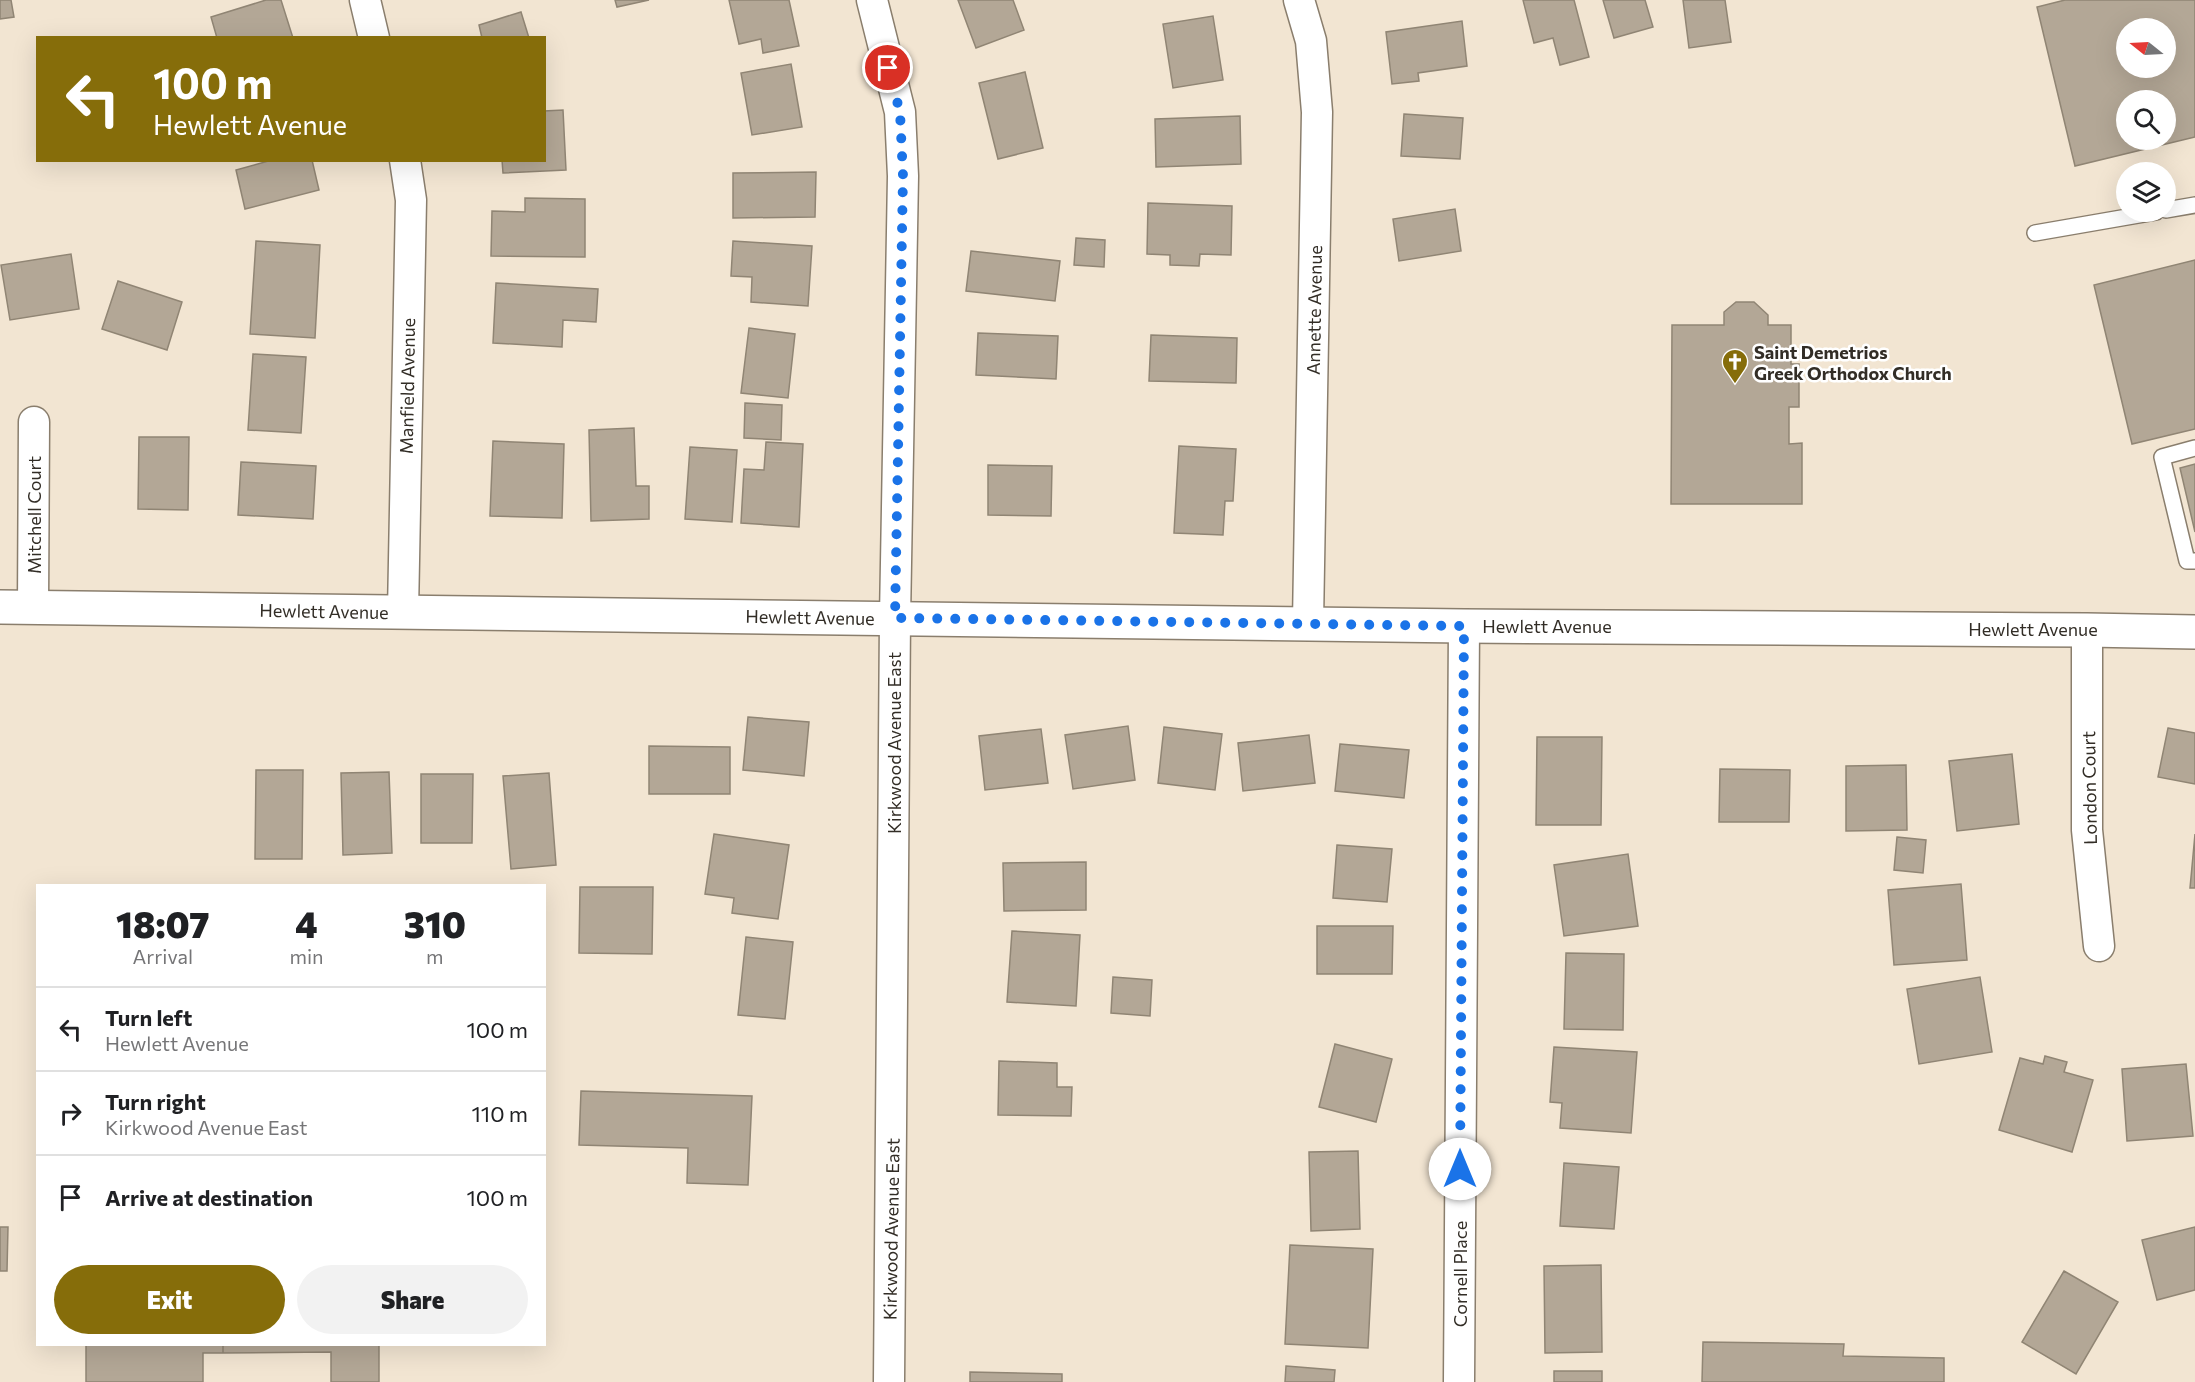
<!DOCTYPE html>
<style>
:root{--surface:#fff;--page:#f2f2f2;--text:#202124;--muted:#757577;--line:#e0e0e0;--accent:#866d0a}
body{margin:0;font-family:Commissioner,sans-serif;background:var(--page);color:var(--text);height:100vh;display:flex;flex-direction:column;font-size:22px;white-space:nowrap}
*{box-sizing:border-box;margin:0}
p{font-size:20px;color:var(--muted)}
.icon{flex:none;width:33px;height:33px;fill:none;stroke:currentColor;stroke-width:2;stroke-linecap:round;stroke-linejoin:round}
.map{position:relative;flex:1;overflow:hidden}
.panel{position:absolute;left:36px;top:884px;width:510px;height:462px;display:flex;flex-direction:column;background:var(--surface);border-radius:0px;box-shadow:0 6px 24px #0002}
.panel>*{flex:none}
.guide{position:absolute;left:36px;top:36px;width:510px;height:126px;border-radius:0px;box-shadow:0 6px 24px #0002;background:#866d0a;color:#fff;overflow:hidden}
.needle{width:39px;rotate:288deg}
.buttons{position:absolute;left:2116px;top:18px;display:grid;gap:12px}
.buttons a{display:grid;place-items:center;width:60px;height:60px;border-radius:50%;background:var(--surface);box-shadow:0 6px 24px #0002;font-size:30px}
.pin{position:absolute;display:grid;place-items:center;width:51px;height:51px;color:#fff;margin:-26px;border:3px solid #fff;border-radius:50%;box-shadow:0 2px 6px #0007}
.me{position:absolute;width:66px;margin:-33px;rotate:0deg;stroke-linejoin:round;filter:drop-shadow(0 0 4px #0008)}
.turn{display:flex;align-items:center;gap:21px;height:126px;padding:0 18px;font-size:27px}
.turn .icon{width:78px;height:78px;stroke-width:2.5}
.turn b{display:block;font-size:42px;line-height:51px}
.eta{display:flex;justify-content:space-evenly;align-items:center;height:102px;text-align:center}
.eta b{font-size:36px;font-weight:800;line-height:42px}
.primary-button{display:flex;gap:12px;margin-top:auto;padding:12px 18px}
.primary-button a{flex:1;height:69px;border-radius:36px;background:var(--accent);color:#fff;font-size:24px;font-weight:800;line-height:69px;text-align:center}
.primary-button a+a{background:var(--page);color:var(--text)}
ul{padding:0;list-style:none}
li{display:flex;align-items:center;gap:18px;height:84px;padding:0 18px;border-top:2px solid var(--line)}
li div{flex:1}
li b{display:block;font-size:22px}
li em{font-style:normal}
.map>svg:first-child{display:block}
.building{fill:#b3a796;stroke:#908574;stroke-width:1.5;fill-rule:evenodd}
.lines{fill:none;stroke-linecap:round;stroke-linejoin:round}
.service-casing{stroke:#8a7e6d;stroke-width:18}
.minor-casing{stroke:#8a7e6d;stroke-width:33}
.tertiary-casing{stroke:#8a7e6d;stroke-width:36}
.service{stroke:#fff;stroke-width:15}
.minor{stroke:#fff;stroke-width:30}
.tertiary{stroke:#fff;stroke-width:33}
.route{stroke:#1a73e8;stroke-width:10;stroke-dasharray:0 18}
.labels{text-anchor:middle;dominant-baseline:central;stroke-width:5;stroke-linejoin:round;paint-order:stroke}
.street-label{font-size:18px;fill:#322d26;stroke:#fff}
.poi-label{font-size:18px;font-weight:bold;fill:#322d26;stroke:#fff;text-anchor:start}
</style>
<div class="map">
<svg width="2195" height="1382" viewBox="0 0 2195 1382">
<rect width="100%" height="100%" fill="#f2e5d2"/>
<path class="building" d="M 0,0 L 11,0 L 14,17 L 0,19 Z
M 266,0 L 281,0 L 293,38 L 217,38 L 211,17 Z
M 615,0 L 649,0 L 617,7 Z
M 729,0 L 789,0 L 799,46 L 763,53 L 761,39 L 739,44 Z
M 958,0 L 1013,0 L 1024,30 L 976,48 Z
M 1523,0 L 1574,0 L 1589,57 L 1560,65 L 1553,38 L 1534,43 Z
M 1603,0 L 1645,0 L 1653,27 L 1614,38 Z
M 1683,0 L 1725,0 L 1731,42 L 1689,48 Z
M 2065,0 L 2195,0 L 2195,137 L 2075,166 L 2037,7 ZM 2127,28 L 2166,28 L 2166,68 L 2127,68 ZM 2127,100 L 2166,100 L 2166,140 L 2127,140 Z
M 521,12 L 529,38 L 482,38 L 479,25 Z
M 1213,16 L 1223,80 L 1173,88 L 1163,24 Z
M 1462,21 L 1467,66 L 1418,73 L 1419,81 L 1392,84 L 1386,32 Z
M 791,64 L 802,127 L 752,135 L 741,73 Z
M 1025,72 L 1043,148 L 998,159 L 979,83 Z
M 563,110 L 566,170 L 503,173 L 502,160 L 544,160 L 544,111 Z
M 1404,114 L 1463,118 L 1460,159 L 1401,156 Z
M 1240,116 L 1241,164 L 1156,167 L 1155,119 Z
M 272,160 L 312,160 L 319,190 L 245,209 L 236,170 Z
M 816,172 L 815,217 L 733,218 L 733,173 Z
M 525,198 L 585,199 L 585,257 L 491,256 L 492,211 L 525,212 Z
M 1148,203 L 1232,206 L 1231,255 L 1200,254 L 1199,266 L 1170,265 L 1170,255 L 1147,254 Z
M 1455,209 L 1461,251 L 1399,261 L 1393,219 Z
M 1076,238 L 1105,240 L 1104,267 L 1074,265 Z
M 256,241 L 320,245 L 315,338 L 250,334 Z
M 733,241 L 812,246 L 808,306 L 751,302 L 752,277 L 731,276 Z
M 971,251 L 1060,261 L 1055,301 L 966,291 Z
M 71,254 L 79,309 L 10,320 L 1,265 Z
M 2195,260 L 2195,429 L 2132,444 L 2094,285 Z
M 118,281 L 182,302 L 167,350 L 102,329 Z
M 496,283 L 598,289 L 596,322 L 563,320 L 562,347 L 493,343 Z
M 1736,302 L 1754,302 L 1768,315 L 1768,325 L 1791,325 L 1791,364 L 1799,364 L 1799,407 L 1789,407 L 1789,444 L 1802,443 L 1802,504 L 1671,504 L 1672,325 L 1724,325 L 1724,312 Z
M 749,328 L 795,334 L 788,398 L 741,393 Z
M 978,333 L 1058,336 L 1056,379 L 976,375 Z
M 1151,335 L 1237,338 L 1236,383 L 1149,381 Z
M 253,354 L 306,357 L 301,433 L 248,430 Z
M 745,403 L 782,405 L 781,440 L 744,438 Z
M 634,428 L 636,486 L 649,486 L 649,519 L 591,521 L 589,430 Z
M 139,437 L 189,437 L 188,510 L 138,509 Z
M 493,441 L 564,444 L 562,518 L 490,516 Z
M 766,442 L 803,444 L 799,527 L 741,523 L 744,469 L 764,470 Z
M 1179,446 L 1236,449 L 1233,501 L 1225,501 L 1223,535 L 1174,533 Z
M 690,447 L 737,450 L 732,522 L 685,519 Z
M 241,462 L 316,466 L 313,519 L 238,515 Z
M 2195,464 L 2195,532 L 2180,468 Z
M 988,465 L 1052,466 L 1051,516 L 988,515 Z
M 748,717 L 809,722 L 804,776 L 743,770 Z
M 1128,726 L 1135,780 L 1073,789 L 1065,735 Z
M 1164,727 L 1222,734 L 1215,790 L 1158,783 Z
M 2168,728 L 2195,733 L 2195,784 L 2158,777 Z
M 1041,729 L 1048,783 L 985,790 L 979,736 Z
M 1309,735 L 1315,783 L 1243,791 L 1238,743 Z
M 1537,737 L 1602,737 L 1601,825 L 1536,825 Z
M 1340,744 L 1409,750 L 1404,798 L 1335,791 Z
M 649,746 L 730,747 L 730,794 L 649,794 Z
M 2012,754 L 2019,824 L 1957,831 L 1949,761 Z
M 1906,765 L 1907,830 L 1846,831 L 1846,766 Z
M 1720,769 L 1790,770 L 1789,822 L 1719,822 Z
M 256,770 L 303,770 L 302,859 L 255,859 Z
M 389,772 L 392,853 L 343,855 L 341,773 Z
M 549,773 L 556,865 L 511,869 L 503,776 Z
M 421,774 L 473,774 L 472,843 L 421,843 Z
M 714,834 L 789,845 L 778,919 L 732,913 L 734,898 L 705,894 Z
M 2195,834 L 2195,888 L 2190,888 Z
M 1897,837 L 1926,840 L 1923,873 L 1894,870 Z
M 1337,845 L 1392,849 L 1387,902 L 1333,898 Z
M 1628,854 L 1638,926 L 1564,936 L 1554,865 Z
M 1086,862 L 1086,910 L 1004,911 L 1003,863 Z
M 1961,884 L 1967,960 L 1894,965 L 1888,890 Z
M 580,887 L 653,887 L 652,954 L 579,953 Z
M 1317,926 L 1393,926 L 1392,974 L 1317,974 Z
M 1012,931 L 1080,935 L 1076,1006 L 1007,1002 Z
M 746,937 L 793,942 L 785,1019 L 738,1015 Z
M 1566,953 L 1624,954 L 1623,1030 L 1564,1029 Z
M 1113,977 L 1152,980 L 1150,1016 L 1111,1013 Z
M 1980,977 L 1992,1052 L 1919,1064 L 1907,989 Z
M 1335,1044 L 1392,1059 L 1376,1122 L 1319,1107 Z
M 1554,1047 L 1637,1052 L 1631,1133 L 1560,1128 L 1562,1103 L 1550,1102 Z
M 2045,1056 L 2067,1062 L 2064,1072 L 2093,1080 L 2072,1152 L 1999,1130 L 2020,1058 L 2043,1064 Z
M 999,1061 L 1057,1063 L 1057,1087 L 1072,1087 L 1071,1116 L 998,1115 Z
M 2186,1064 L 2193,1136 L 2127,1141 L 2122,1069 Z
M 581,1091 L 752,1096 L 748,1185 L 687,1183 L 688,1148 L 579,1145 Z
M 1358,1151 L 1360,1229 L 1311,1231 L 1309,1152 Z
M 1564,1163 L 1619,1167 L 1614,1229 L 1560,1226 Z
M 0,1227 L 8,1227 L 7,1271 L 0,1271 Z
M 2195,1227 L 2195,1290 L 2157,1300 L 2142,1240 Z
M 1290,1245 L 1373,1249 L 1368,1348 L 1285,1344 Z
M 1601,1265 L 1602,1352 L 1545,1353 L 1544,1266 Z
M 2064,1271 L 2118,1302 L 2076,1374 L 2022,1342 Z
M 1703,1342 L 1844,1344 L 1843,1356 L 1944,1358 L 1944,1382 L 1702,1382 Z
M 86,1344 L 223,1344 L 223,1353 L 203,1353 L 203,1382 L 86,1382 Z
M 329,1344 L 379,1344 L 379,1382 L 331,1382 L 331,1352 L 223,1353 L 223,1345 Z
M 1286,1366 L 1335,1370 L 1334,1382 L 1285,1382 Z
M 1554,1371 L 1602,1371 L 1602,1382 L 1554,1382 Z
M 970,1372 L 1062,1374 L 1062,1382 L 970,1382 Z"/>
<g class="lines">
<defs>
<path id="service" d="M 2166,210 L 2195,205
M 2035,233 L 2156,212
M 2195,448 L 2162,457 L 2187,561 L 2195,561"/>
<path id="minor" d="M 365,0 L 374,38
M 872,0 L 900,112 L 903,176 L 895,618 L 889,1382
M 1299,0 L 1311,41 L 1317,112 L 1308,622
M 33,607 L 34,422
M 403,612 L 411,200 L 405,160
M 2087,630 L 2087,830 L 2099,946
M 1459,1382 L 1464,626"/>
<path id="tertiary" d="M 0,607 L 1464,626 L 2087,630 L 2195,632"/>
</defs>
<use href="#service" class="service-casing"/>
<use href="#minor" class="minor-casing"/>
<use href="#tertiary" class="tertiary-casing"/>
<use href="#service" class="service"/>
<use href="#minor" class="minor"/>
<use href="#tertiary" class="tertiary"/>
</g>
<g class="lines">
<path class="route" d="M 888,68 L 900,112 L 903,176 L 895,618 L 1464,626 L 1460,1169"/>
</g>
<defs>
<symbol id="church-pin" viewBox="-11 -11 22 30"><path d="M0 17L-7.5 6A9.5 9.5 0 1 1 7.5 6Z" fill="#866d0a" stroke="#fff"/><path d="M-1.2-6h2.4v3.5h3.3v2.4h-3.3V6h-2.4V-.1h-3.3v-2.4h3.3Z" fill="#fff"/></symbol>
</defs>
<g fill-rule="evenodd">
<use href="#church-pin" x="1720" y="347" width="30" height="40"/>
</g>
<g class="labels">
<g class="street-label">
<text transform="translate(1314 310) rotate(-89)">Annette Avenue</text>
<text transform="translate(407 386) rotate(-89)">Manfield Avenue</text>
<text transform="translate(34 515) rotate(-90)">Mitchell Court</text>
<text transform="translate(324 611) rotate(1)">Hewlett Avenue</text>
<text transform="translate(810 617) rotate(1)">Hewlett Avenue</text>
<text x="1547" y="626">Hewlett Avenue</text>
<text x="2033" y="629">Hewlett Avenue</text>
<text transform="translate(894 743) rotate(-90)">Kirkwood Avenue East</text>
<text transform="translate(2089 788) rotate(-91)">London Court</text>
<text transform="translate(891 1229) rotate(-89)">Kirkwood Avenue East</text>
<text transform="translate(1460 1274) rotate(-90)">Cornell Place</text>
</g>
<g class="poi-label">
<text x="1754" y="352">Saint Demetrios<tspan x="1754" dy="21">Greek Orthodox Church</tspan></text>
</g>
</g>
</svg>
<div class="buttons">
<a><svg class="needle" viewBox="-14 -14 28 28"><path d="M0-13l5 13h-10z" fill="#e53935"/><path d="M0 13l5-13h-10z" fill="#757577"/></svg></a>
<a><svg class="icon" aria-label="search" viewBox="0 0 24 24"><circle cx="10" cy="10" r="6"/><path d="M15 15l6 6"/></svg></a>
<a><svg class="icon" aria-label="layers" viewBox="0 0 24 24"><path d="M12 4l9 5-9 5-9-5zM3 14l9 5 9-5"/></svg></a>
</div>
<div class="pin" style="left:888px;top:68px;background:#d93025"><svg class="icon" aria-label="arrive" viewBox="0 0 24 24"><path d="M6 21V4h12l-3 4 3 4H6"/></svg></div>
<svg class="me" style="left:1460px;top:1169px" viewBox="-20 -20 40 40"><circle r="19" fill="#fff"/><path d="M0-13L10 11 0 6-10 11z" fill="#1a73e8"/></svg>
<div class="guide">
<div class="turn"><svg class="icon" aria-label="left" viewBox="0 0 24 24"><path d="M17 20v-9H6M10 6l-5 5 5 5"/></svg><div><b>100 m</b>Hewlett Avenue</div></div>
</div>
<section class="panel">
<div class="eta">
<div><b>18:07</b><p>Arrival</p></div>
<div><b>4</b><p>min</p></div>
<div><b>310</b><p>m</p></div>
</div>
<ul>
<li><svg class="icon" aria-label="left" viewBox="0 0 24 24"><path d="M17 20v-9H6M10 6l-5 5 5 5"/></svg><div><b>Turn left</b><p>Hewlett Avenue</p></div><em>100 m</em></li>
<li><svg class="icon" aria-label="right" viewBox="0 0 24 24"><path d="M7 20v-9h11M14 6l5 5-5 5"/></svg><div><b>Turn right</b><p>Kirkwood Avenue East</p></div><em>110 m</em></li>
<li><svg class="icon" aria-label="arrive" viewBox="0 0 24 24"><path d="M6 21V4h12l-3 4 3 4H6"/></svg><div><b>Arrive at destination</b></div><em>100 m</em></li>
</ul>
<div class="primary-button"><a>Exit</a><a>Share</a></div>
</section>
</div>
